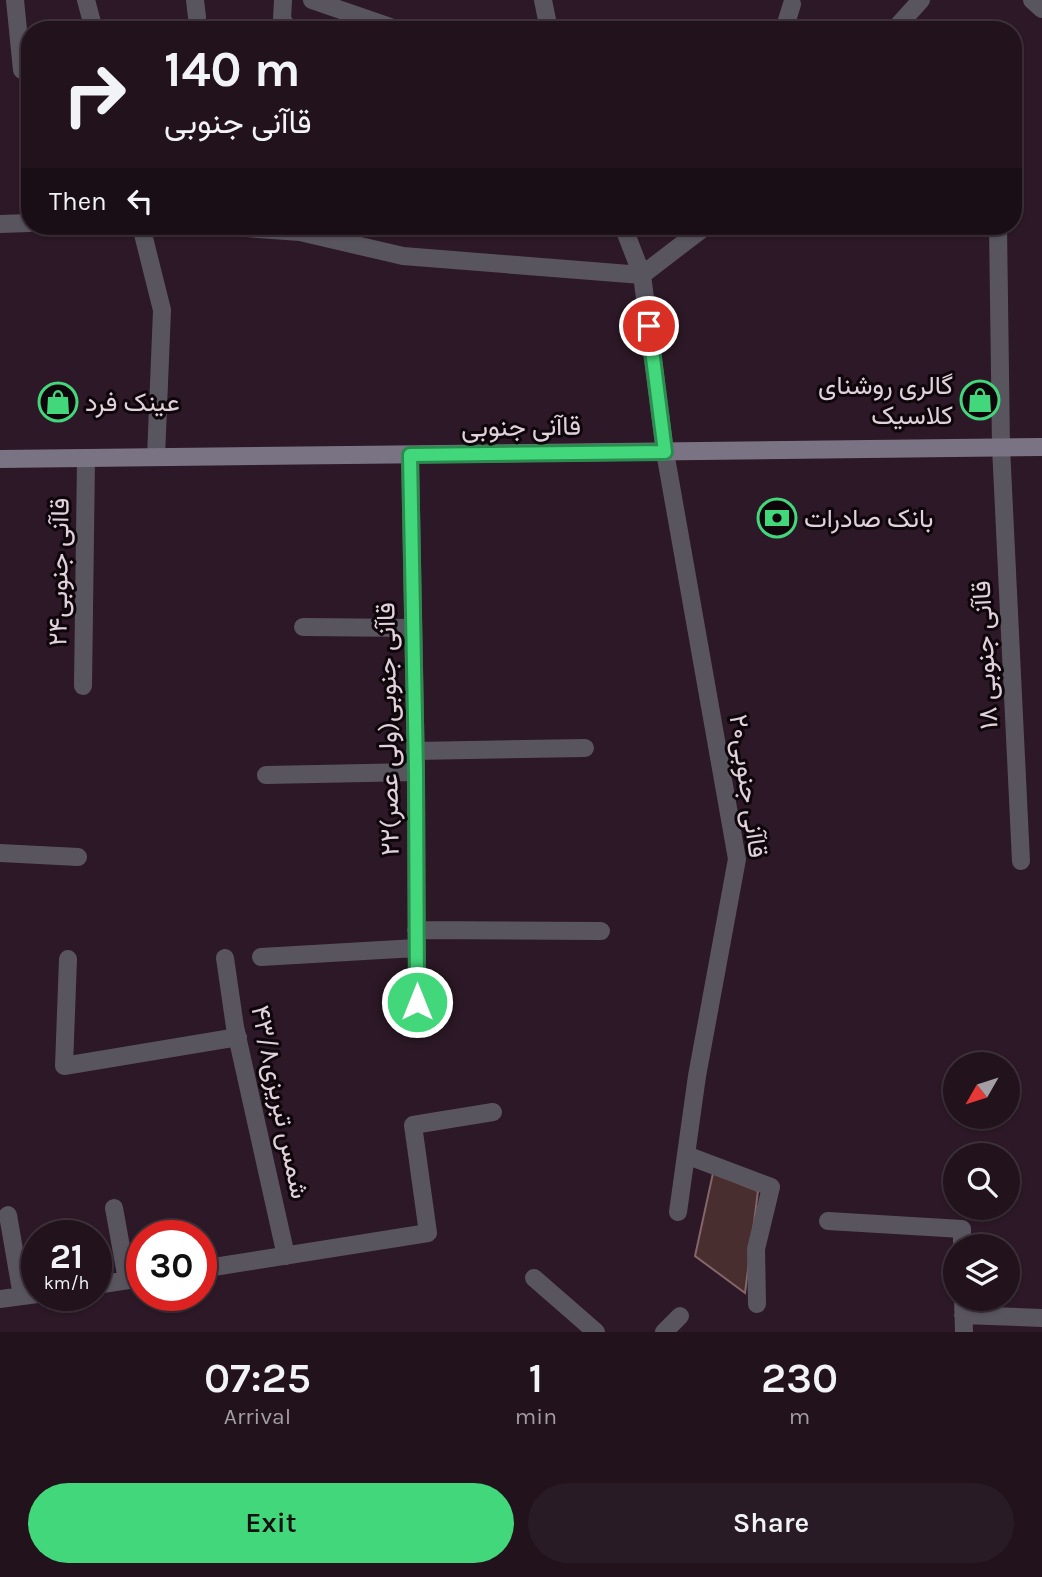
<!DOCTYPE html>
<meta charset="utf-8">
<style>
:root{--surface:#21121c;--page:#291b25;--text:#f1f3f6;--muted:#a29ea3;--line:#3e323b;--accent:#43d77b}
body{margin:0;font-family:Karla,Vazirmatn,sans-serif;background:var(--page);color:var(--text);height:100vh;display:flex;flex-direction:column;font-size:26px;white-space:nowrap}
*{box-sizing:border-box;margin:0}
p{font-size:23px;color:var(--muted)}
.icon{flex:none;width:38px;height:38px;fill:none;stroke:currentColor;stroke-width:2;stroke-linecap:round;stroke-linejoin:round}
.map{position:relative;height:1332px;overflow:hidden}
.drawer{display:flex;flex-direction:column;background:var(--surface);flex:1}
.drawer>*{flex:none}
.hud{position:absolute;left:21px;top:21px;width:1001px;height:214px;border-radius:28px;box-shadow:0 2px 5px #0004,0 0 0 2px var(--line);background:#21121c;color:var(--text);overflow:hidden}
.needle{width:46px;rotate:231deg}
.fabs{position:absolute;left:943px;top:1052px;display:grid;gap:14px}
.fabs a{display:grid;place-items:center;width:77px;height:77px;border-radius:50%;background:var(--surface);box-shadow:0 2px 5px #0004,0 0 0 2px var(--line);font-size:35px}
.speed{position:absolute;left:21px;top:1220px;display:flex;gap:14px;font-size:35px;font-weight:700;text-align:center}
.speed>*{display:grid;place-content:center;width:91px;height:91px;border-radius:50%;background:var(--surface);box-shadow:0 2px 5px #0004,0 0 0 2px var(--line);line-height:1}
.speed small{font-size:18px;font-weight:400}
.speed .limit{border:10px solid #d22;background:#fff;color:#111}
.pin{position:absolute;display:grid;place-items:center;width:60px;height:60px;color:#fff;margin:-30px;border:4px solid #fff;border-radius:50%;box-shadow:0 2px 7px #0007}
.me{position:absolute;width:77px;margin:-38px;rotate:0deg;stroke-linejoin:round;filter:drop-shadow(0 0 5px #0008)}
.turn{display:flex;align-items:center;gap:24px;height:147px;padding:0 28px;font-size:32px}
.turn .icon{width:91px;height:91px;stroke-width:2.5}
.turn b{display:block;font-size:49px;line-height:60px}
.then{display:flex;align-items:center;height:66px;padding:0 28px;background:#0003;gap:14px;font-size:26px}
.eta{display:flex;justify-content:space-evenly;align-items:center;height:119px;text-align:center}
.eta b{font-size:42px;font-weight:600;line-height:49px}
.primary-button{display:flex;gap:14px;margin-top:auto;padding:14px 28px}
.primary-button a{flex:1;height:80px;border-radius:42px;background:var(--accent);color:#111;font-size:28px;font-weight:600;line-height:80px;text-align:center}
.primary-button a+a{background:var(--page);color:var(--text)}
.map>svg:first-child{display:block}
.building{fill:#492e30;stroke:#856668;stroke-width:2}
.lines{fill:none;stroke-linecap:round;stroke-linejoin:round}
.minor{stroke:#59555f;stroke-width:18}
.secondary{stroke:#7a7384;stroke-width:18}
.route-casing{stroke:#2c8c50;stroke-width:18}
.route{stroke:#43d77b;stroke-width:12}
.labels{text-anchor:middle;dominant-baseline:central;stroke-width:6;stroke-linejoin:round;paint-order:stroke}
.poi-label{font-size:26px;fill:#e0d1db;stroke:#0f060c;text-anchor:start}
.street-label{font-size:26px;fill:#e0d1db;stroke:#0f060c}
</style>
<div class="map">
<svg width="1042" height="1332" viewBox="0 0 1042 1332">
<rect width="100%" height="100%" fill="#2c1826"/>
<path class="building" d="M 713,1173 L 758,1191 L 745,1293 L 695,1256 Z"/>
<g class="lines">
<path class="minor" d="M 15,0 L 22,70
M 86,0 L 94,30
M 195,0 L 197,17
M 283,0 L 282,19 L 289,30
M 312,0 L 399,30
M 543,0 L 549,30
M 1032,0 L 1042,9
M 784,30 L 792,4
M 894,30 L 921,0
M 0,224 L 30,223
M 141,226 L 162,310 L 156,457
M 218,226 L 300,232 L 403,256 L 642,275
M 623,226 L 642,275 L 665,452 L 737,859 L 697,1076 L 678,1212
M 998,226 L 1001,447 L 1021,861
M 642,275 L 706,226
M 410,455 L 416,772 L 417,1002
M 303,627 L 413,628
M 83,686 L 86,459
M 415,751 L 585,748
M 266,775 L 416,772
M 0,853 L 78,857
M 416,930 L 601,931
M 261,957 L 416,948
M 225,958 L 235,1027 L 286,1256
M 68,959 L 64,1066 L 238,1037
M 686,1155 L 771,1187 L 756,1249 L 757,1304
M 114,1208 L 127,1280
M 8,1215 L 22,1296
M 828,1221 L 962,1229 L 962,1246
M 201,1269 L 428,1233 L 413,1125 L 493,1112
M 534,1278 L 596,1332
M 96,1285 L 142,1278
M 963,1298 L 964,1332
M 0,1299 L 37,1294
M 963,1315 L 1042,1318
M 664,1332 L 680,1316"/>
<path class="secondary" d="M 0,459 L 1042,447"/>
</g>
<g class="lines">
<defs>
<path id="route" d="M 417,1002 L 416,772 L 410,455 L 665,452 L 649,326"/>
</defs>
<use href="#route" class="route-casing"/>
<use href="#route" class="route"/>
</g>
<defs>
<symbol id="shop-ring" viewBox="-11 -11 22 22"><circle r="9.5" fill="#0f060c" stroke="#43d77b" stroke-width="1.5"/><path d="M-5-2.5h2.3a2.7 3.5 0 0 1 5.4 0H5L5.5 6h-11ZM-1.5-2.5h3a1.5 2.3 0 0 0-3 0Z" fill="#43d77b"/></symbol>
<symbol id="bank-ring" viewBox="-11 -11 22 22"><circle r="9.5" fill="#0f060c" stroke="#43d77b" stroke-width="1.5"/><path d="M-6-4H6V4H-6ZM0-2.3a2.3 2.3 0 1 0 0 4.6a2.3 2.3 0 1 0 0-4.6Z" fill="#43d77b"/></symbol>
</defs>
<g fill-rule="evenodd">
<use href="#shop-ring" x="958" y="378" width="44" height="44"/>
<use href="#shop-ring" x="36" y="380" width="44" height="44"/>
<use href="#bank-ring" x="755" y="496" width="44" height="44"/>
</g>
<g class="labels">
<g class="poi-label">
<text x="953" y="385" text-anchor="end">گالری روشنای<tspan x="953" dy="30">کلاسیک</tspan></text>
<text x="85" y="402">عینک فرد</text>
<text x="804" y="518">بانک صادرات</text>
</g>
<g class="street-label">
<text transform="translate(521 427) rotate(-1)">قاآنی جنوبی</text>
<text transform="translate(59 572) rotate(-89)">۲۴قاآنی جنوبی</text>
<text transform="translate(985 655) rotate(-93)">قاآنی جنوبی ۱۸</text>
<text transform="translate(388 729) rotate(-91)">۲۲قاآنی جنوبی(ولی عصر)</text>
<text transform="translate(748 786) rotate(82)">۲۰قاآنی جنوبی</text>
<text transform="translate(280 1102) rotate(78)">شمس تبریزی۴۳/۸</text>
</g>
</g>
</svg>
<div class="fabs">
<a><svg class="needle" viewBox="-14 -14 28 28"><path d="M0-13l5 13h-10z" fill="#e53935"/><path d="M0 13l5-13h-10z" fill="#a29ea3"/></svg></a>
<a><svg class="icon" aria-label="search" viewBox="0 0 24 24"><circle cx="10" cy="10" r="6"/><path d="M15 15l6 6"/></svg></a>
<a><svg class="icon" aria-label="layers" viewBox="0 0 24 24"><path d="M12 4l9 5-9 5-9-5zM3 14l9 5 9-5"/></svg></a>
</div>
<div class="speed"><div>21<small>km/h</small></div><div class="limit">30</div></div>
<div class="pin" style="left:649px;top:326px;background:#d93025"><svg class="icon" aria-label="arrive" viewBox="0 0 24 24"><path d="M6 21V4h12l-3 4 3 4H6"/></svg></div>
<svg class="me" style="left:417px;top:1002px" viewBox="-20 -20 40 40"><circle r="17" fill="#43d77b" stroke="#fff" stroke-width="3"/><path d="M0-11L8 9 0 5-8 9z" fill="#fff"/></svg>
<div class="hud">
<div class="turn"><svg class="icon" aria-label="right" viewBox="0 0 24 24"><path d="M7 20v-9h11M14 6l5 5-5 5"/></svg><div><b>140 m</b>قاآنی جنوبی</div></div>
<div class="then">Then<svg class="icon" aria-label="left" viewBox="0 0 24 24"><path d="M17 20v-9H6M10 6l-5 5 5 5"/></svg></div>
</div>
</div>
<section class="drawer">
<div class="eta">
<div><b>07:25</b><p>Arrival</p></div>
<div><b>1</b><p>min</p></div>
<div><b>230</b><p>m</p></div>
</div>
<div class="primary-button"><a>Exit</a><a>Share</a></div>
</section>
